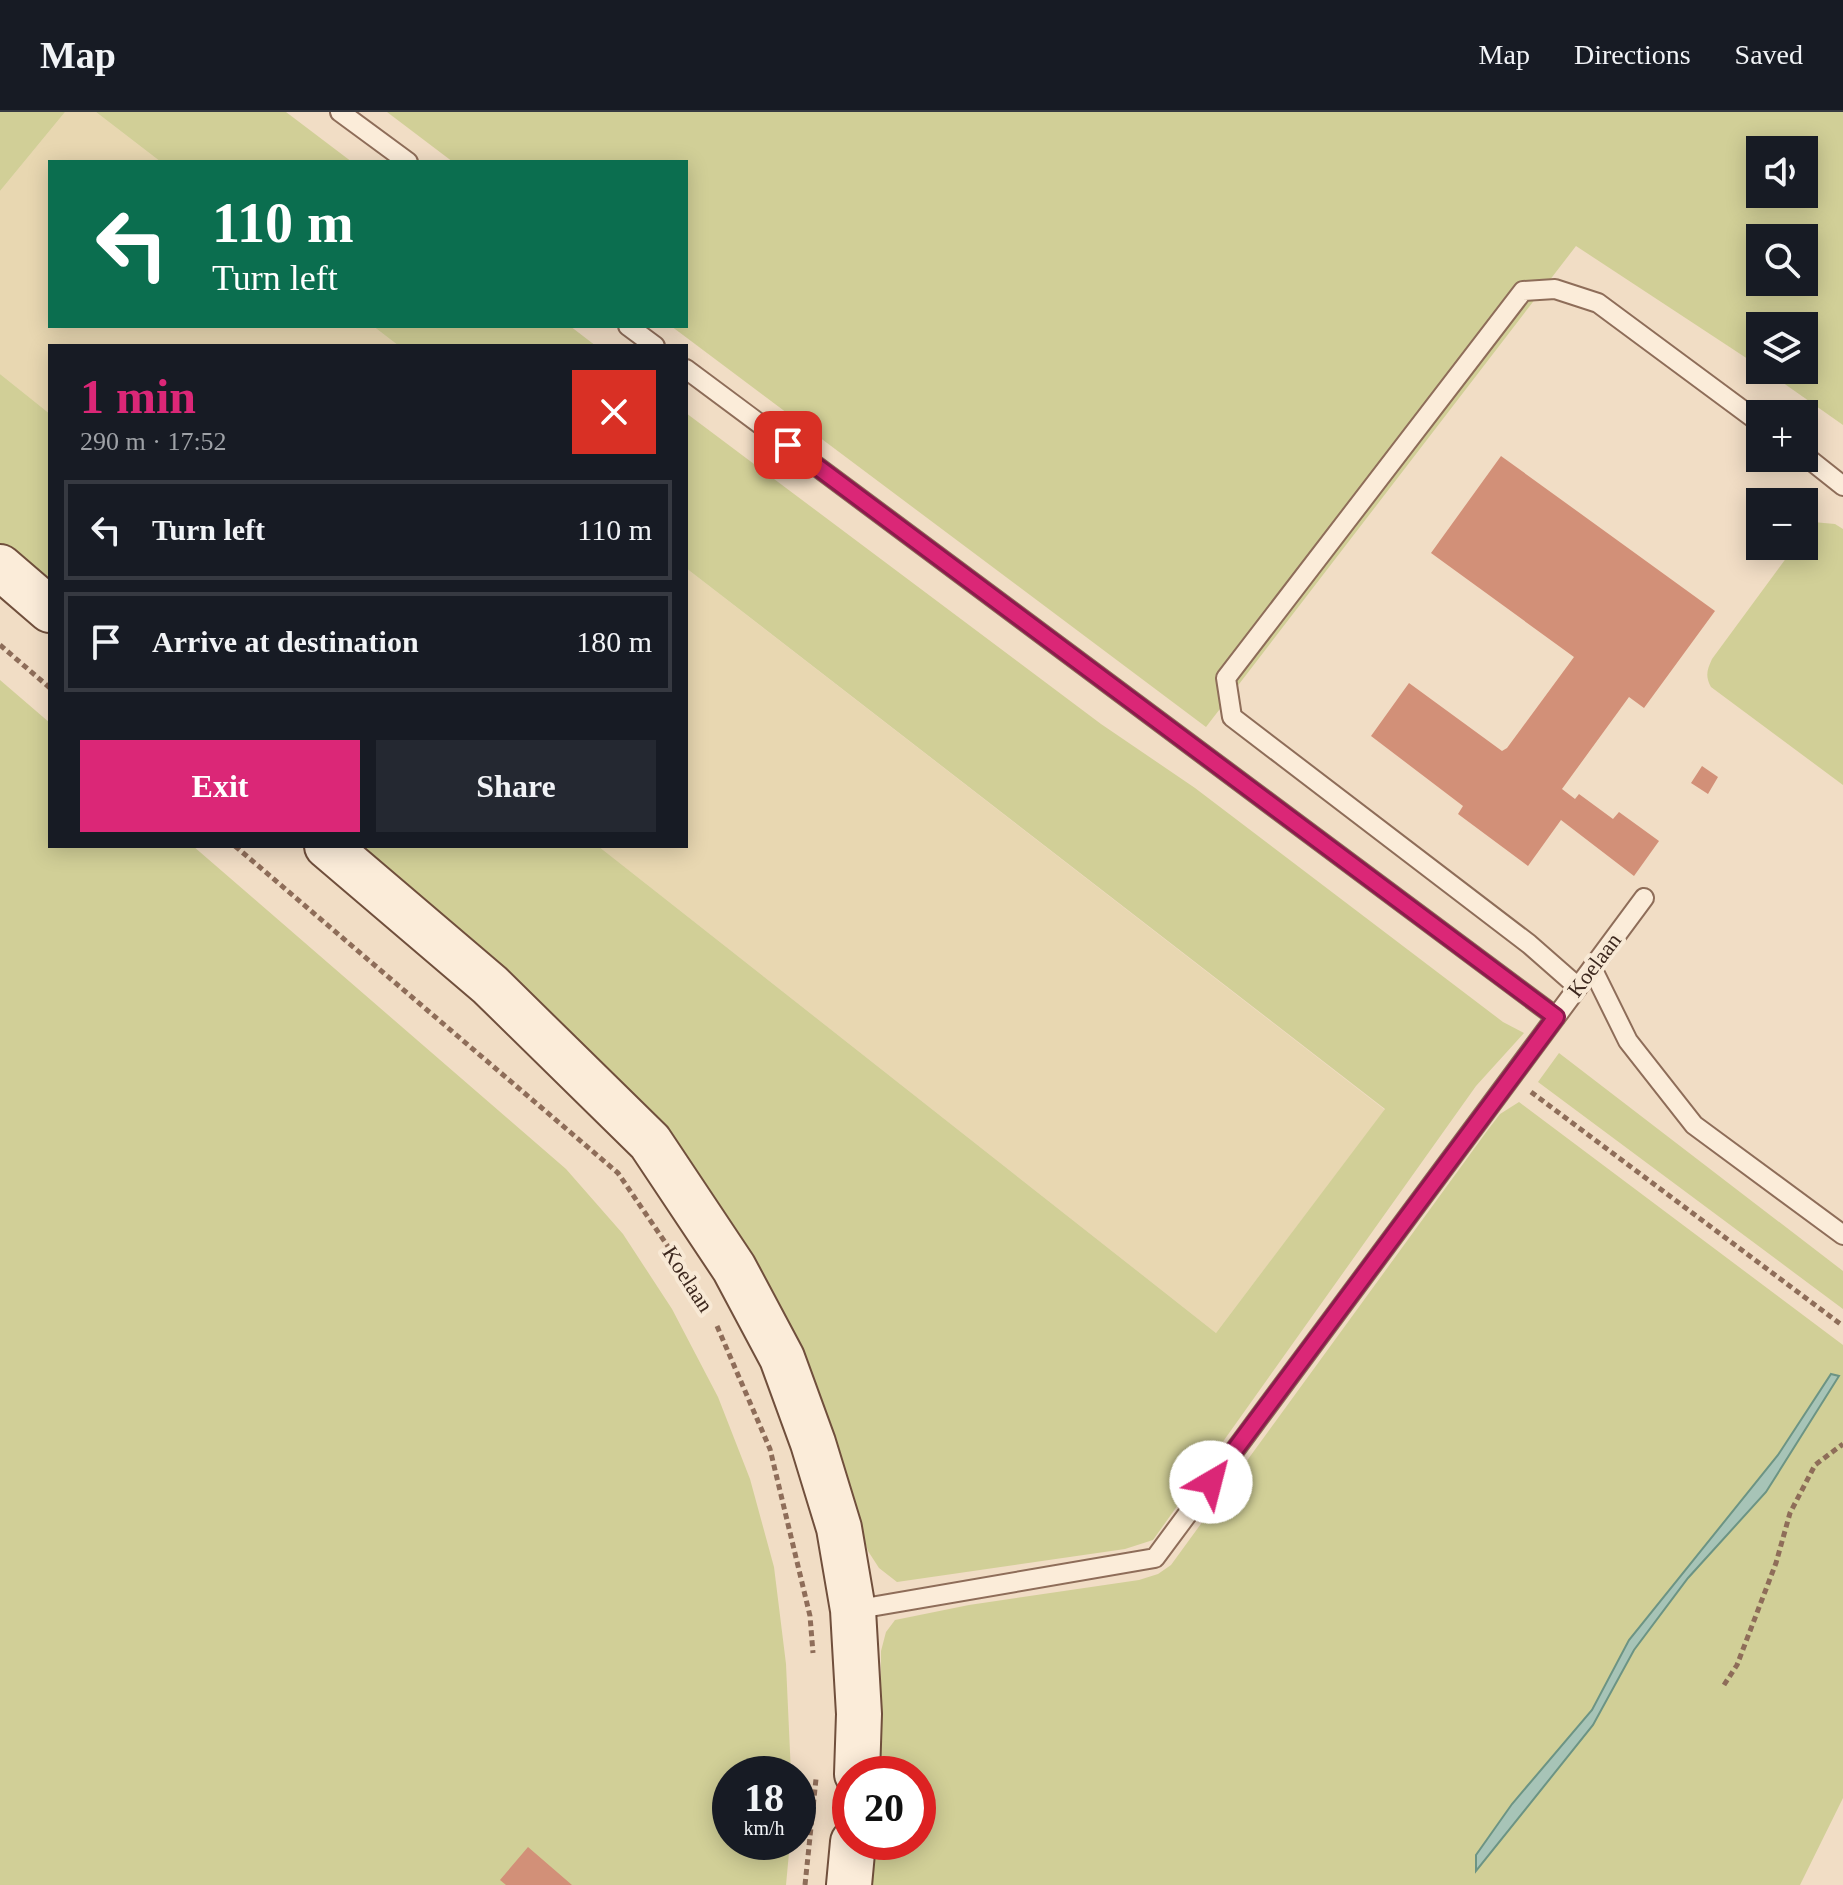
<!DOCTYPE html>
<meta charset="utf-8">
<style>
:root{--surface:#171b24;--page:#242831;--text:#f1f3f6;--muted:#9ea1a6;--line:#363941;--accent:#db2777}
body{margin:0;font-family:"Times New Roman",serif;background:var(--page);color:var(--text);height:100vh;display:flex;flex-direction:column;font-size:30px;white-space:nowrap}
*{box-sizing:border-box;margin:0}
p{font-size:26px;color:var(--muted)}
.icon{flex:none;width:44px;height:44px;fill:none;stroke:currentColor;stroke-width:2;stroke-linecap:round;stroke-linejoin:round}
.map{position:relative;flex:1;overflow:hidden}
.drawer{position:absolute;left:48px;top:232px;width:640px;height:504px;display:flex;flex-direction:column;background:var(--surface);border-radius:0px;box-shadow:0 4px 20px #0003}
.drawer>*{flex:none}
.banner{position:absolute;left:48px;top:48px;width:640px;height:168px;border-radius:0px;box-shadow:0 4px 20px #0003;background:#0b6e4f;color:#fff;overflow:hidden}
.buttons{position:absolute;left:1746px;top:24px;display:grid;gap:16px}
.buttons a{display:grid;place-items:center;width:72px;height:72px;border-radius:0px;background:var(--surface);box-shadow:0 4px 20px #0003;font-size:40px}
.speed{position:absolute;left:712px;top:1644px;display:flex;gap:16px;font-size:40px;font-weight:700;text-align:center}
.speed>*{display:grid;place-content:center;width:104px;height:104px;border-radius:50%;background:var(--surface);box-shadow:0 4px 20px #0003;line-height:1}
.speed small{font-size:20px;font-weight:400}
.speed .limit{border:12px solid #d22;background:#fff;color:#111}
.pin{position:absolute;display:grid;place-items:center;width:68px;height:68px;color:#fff;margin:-34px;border-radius:16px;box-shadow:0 4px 12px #0006}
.me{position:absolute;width:88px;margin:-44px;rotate:37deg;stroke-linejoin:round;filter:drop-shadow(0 0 6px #0008)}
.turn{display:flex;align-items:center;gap:28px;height:168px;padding:0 32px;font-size:36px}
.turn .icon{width:104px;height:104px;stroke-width:2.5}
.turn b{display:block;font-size:56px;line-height:68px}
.round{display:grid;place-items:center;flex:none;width:84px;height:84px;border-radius:0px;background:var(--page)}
.headline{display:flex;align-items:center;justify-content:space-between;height:136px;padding:0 32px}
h1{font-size:48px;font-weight:800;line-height:60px;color:var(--accent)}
.button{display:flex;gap:16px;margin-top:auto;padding:16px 32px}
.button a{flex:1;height:92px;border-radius:0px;background:var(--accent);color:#fff;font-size:32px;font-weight:800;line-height:92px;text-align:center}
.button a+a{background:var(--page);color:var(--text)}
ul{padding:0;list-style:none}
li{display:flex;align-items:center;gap:24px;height:100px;margin:0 16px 12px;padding:0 16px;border:4px solid var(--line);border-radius:0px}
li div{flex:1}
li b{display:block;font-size:30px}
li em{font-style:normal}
header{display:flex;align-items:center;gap:48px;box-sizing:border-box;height:112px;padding:0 40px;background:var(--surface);border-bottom:2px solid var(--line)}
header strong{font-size:38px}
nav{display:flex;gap:44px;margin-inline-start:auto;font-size:28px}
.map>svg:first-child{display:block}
.farmland{fill:#e8d7b1}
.green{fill:#d1cf97;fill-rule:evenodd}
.water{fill:#a7c4b7;stroke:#6c9484;stroke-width:2}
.building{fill:#d29078}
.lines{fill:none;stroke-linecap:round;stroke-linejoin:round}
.lane-casing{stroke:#8e6d59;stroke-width:22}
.secondary-casing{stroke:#704f3c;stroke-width:48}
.path{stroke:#8e6d59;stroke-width:5;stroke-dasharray:6 4;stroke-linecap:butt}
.lane{stroke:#fbecd9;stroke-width:18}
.secondary{stroke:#fbecd9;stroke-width:44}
.route-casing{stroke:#8e194d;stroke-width:20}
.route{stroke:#db2777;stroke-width:14}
.labels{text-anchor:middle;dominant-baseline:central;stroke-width:8;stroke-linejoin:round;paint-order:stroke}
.street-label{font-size:22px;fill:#3d281e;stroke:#f8e9d5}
</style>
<header>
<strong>Map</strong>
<nav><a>Map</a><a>Directions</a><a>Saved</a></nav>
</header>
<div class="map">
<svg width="1843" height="1773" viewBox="0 0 1843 1773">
<rect width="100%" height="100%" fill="#f1ddc5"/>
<path class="farmland" d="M 65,0 L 96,0 L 161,50 L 50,50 L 50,214 L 373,214 L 399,234 L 50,234 L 50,302 L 0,262 L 0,79 Z
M 686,456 L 1385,998 L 1216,1221 L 598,734 L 686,734 Z"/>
<path class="green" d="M 0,0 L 65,0 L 0,79 Z
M 96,0 L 286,0 L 352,50 L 161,50 Z
M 387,0 L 1843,0 L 1843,313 L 1765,258 L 1804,258 L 1804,214 L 1760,214 L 1760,255 L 1576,134 L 1206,615 L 671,214 L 686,214 L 686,50 L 453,50 ZM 1760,38 L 1804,38 L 1804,82 L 1760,82 ZM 1760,126 L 1804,126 L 1804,170 L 1760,170 Z
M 373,214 L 570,214 L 596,234 L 399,234 Z
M 0,262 L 50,302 L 50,477 L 0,434 Z
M 686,301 L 1101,612 L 1195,676 L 1503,910 L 1524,921 L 1476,974 L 1153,1428 L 1125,1437 L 897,1470 L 879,1456 L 868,1439 L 845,1368 L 730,1125 L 353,734 L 598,734 L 1216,1221 L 1385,997 L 686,456 Z
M 1813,410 L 1835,412 L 1843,417 L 1843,673 L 1711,575 C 1705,564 1707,558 1712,547 L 1795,434 L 1804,434 L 1804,422 Z
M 0,568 L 50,611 L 50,734 L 193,734 L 566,1057 L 623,1122 L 672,1197 L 718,1285 L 750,1367 L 774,1455 L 786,1552 L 791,1662 L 730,1662 L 730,1730 L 790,1730 L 786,1773 L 0,1773 Z
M 1559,941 L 1843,1159 L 1843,1197 L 1538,970 Z
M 1519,990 L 1843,1233 L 1843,1686 L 1800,1773 L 868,1773 L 873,1730 L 918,1730 L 918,1662 L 880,1662 L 881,1539 L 886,1520 L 895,1508 L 969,1493 L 1139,1468 L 1158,1462 L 1171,1453 L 1487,1019 L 1500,1002 Z"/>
<path class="water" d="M 1831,1262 L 1839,1264 L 1766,1380 L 1688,1466 L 1634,1538 L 1593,1613 L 1476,1759 L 1476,1743 L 1512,1692 L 1592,1598 L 1629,1528 L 1778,1343 Z"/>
<path class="building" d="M 1501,344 L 1715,499 L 1644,596 L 1629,585 L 1562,677 L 1575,687 L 1579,682 L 1613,707 L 1619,700 L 1659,729 L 1634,764 L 1561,708 L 1528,754 L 1458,702 L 1463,694 L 1371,624 L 1409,571 L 1502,639 L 1507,636 L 1574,545 L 1431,441 Z
M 1702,654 L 1718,665 L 1708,682 L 1691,671 Z
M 528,1735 L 572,1773 L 506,1773 L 500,1768 Z"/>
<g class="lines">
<defs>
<path id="lane" d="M 340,0 L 408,50
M 628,214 L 655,234
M 686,257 L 1556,905
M 1804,343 L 1843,374
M 1592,856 L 1628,929 L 1694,1013 L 1843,1123
M 1578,875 L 1529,832 L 1232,605 L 1226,566 L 1523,179 L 1555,177 L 1598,191 L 1760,311
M 853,1498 L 1155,1446 L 1644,786"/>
<path id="secondary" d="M 0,455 L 50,498
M 327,734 L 490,873 L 650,1030 L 734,1156 L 782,1246 L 813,1331 L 839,1416 L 853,1498 L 859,1602 L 857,1662
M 849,1773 L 853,1730"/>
</defs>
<use href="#lane" class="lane-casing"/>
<use href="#secondary" class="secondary-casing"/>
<path class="path" d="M 0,533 L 50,576
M 235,734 L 618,1061 L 684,1158
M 1531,980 L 1843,1214
M 717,1214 L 770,1337 L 810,1504 L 813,1541
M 1724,1573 L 1737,1553 L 1776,1451 L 1790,1401 L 1815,1353 L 1843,1332
M 805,1773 L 816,1667"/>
<use href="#lane" class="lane"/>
<use href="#secondary" class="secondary"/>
</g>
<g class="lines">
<defs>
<path id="route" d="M 788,333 L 1556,905 L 1211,1370"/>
</defs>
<use href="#route" class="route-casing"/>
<use href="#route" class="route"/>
</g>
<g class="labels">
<g class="street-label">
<text transform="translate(1594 853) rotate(-53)">Koelaan</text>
<text transform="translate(688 1167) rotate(57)">Koelaan</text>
</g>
</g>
</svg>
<div class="buttons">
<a><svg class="icon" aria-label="sound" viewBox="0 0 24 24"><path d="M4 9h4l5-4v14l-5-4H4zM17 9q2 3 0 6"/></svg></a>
<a><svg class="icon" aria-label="search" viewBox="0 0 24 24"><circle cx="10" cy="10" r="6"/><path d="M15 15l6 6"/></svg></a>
<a><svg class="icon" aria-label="layers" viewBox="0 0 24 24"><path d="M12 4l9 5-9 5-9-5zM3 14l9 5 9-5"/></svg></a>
<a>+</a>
<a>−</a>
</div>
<div class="speed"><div>18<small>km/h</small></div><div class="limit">20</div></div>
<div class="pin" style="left:788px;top:333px;background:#d93025"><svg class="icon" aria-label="arrive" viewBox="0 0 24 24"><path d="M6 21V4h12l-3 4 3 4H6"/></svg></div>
<svg class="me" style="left:1211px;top:1370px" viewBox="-20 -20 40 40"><circle r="19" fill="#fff"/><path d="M0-13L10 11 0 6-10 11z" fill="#db2777"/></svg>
<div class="banner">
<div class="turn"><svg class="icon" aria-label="left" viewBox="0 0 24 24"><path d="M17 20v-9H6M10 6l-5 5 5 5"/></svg><div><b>110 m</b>Turn left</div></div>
</div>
<section class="drawer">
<div class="headline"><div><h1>1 min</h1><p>290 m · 17:52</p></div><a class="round" style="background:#d93025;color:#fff"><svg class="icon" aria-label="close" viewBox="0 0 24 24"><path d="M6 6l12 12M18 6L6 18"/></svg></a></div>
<ul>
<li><svg class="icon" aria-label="left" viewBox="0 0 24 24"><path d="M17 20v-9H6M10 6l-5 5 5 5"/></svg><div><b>Turn left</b></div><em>110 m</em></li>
<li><svg class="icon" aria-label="arrive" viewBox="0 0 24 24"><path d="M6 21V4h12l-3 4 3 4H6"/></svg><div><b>Arrive at destination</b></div><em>180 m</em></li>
</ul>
<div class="button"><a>Exit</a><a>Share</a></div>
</section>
</div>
